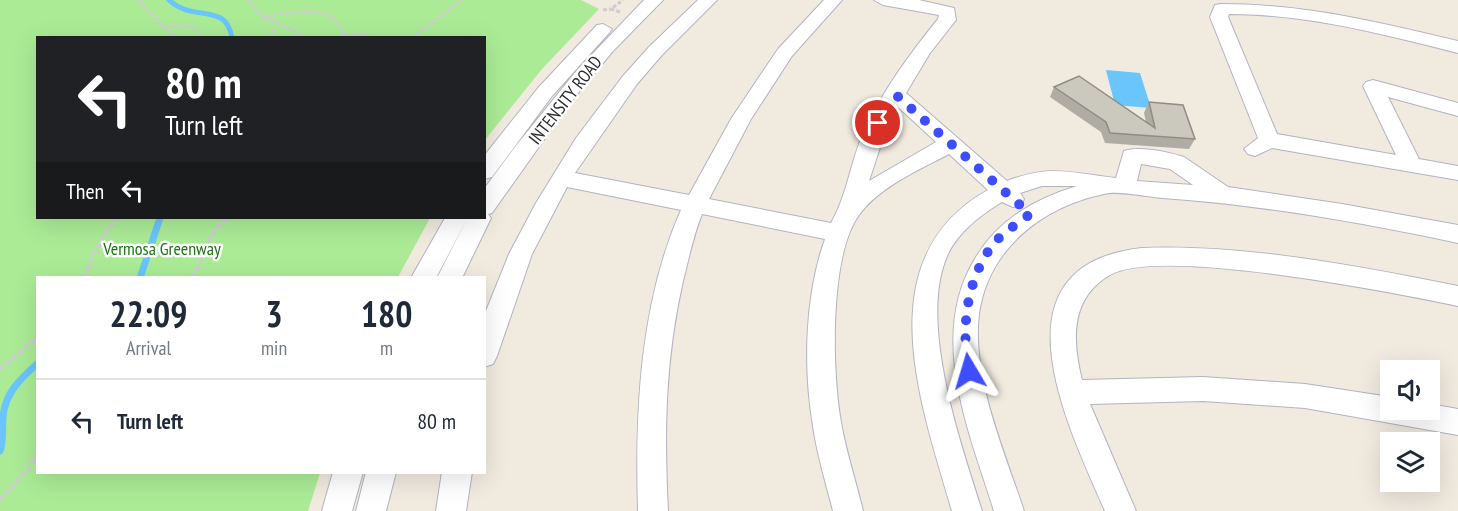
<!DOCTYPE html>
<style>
:root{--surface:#fff;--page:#f6f6f7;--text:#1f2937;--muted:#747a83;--line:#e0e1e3}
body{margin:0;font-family:"PT Sans Narrow",sans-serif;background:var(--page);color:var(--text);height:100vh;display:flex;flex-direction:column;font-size:22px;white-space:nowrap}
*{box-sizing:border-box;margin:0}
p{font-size:20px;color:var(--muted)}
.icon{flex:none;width:33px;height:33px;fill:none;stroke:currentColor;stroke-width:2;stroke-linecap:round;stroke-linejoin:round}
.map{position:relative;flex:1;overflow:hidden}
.side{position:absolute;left:36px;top:276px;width:450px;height:198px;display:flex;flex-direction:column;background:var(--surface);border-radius:0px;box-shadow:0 6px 24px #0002}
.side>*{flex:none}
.top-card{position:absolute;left:36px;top:36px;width:450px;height:183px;border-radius:0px;box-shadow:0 6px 24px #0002;background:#202124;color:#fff;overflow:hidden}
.controls{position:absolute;left:1380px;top:360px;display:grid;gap:12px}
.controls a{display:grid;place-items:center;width:60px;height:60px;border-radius:0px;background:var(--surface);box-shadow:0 6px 24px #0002;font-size:30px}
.pin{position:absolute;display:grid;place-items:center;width:51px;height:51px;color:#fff;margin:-26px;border:3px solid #fff;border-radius:50%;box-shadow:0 2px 6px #0007}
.me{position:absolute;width:66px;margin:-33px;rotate:353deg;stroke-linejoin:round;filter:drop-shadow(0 0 4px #0008)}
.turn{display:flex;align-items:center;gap:21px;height:126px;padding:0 30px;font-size:27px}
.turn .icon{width:78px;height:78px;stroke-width:2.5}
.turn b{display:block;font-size:42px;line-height:51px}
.then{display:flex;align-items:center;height:57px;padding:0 30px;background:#0003;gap:12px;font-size:22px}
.eta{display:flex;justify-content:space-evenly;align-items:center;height:102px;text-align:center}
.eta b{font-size:36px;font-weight:600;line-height:42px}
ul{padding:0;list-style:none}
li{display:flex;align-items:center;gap:18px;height:84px;padding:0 30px;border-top:2px solid var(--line)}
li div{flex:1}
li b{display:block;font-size:22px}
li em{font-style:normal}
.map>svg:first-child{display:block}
.green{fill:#abeb96}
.water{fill:#69c5fb}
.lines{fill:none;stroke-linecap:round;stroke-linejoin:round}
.stream-far1{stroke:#69c5fb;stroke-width:5}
.stream{stroke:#69c5fb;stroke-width:7}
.minor-casing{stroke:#b3b3c2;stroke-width:2}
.path-far1{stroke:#cdcdcd;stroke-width:3;stroke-dasharray:4 2;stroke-linecap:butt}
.path{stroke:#cdcdcd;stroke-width:4.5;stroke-dasharray:5 3;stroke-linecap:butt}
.minor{fill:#fff;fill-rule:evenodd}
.wall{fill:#afaca3}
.building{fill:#cbc8bd;stroke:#8e8c84;stroke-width:1.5}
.route{stroke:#3d4dff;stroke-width:10;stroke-dasharray:0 18}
.labels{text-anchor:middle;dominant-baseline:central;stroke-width:5;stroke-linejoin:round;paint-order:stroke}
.street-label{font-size:18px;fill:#2d2d2d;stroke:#fff}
.park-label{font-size:18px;fill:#1d7413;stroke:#fff}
</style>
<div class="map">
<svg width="1458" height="511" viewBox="0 0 1458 511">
<rect width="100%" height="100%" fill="#f0eadf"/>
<path class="green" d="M 0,0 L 581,0 L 599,9 L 542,69 L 485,140 L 484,38 L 38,38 L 38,218 L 430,218 L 398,277 L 38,278 L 38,472 L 320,473 L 308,511 L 0,511 Z"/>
<path class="water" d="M 1106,70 L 1140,73 L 1151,108 L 1115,105 Z"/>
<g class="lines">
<path class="stream-far1" d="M 169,0 C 193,23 226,1 232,38"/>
<path class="stream" d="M 140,278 L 160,218
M 0,451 C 4,440 2,429 3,418 C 4,394 21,378 38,363"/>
<defs>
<path id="minor" d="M 644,0 L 663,0 L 613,51 L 570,103 L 492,213 L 488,214 L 491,218 L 462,278 L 437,278 L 467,219 L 436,278 L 411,278 L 445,218 L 484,218 L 484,189 L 515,147 L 578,69 Z
M 698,0 L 717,0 L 662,55 L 637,84 L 575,173 L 689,195 L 731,119 L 778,49 L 824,0 L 842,0 L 792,56 L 751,119 L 709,199 L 831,223 C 849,192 851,155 868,123 C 886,86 912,51 938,19 L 939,15 L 883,5 L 874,0 L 919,0 L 954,8 L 956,20 L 930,53 L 906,93 L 1007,181 C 1051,164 1071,173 1116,178 L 1124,151 C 1141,146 1167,152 1184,157 L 1228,187 L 1342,204 L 1458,225 L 1458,243 C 1360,222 1262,205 1163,198 C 1147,197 1118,190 1104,194 C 1042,207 988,249 979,314 C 971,376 1005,453 1024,511 L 994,511 C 969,431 927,335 976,257 C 999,219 1035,199 1077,186 L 1042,186 L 1020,193 L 1024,199 L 1021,205 L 1013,207 L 1002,202 C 982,214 960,231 949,252 C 916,318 961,444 982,511 L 952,511 C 921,404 866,258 988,190 L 949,154 C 919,170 879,187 859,215 C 829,256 832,373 841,422 C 846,452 856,481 863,511 L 833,511 C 826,483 817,455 813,426 C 803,367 805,295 825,239 L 702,214 C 693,236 689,258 683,281 C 665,360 664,431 668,511 L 638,511 C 635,410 640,303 681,210 L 567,187 L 532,254 L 497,356 L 493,364 L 484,367 L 484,316 L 509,254 L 536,203 L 576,138 L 623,76 L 649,47 ZM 898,107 L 936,142 L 869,181 L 888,123 ZM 1141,164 L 1170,169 L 1193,185 L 1137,181 Z
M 1221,4 C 1306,4 1376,22 1458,41 L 1458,53 C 1382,34 1307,14 1229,14 L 1228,17 L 1277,134 L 1396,155 L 1363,86 L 1366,82 L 1373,80 L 1458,103 L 1458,116 L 1388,97 L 1419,159 L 1458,166 L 1458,180 L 1272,148 L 1255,156 L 1248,154 L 1244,149 L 1258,138 L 1210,17 L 1215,5 Z
M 603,24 L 612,29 L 609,33 L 552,96 L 492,177 L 484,179 L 484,156 L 538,88 L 597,25 Z
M 1142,248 C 1243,244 1358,266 1458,286 L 1458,306 C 1395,293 1159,246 1110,275 C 1070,298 1072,340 1082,380 L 1203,377 L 1305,384 L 1390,397 L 1390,410 L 1430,410 L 1430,404 L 1458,409 L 1458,435 L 1305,408 L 1203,401 L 1090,404 L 1136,511 L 1105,511 C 1068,426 987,265 1142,248 Z
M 333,472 L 363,472 L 352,511 L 322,511 Z
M 366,472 L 396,472 L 386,511 L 356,511 Z
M 442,472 L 472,472 L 466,511 L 436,511 Z"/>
</defs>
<use href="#minor" class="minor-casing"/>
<path class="path-far1" d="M 138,0 L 168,31 L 180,38
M 249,0 C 267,30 291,22 303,38
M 603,10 L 611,9
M 620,12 L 611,9 L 623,0
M 262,18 C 289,12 339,0 344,38
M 166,26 L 188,26 L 196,29 L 199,38
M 345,35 L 360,34 L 382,38
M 270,38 L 275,27
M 412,38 L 462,0
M 115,220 L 116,218
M 224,220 L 226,218"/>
<path class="path" d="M 85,278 L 93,254 L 116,218
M 193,278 L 211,236 L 226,218
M 0,369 L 38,337
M 0,500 L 31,465 L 38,452"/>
<use href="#minor" class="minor"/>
</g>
<path class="wall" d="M 1054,87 L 1146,122 L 1144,113 L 1149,102 L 1195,139 L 1189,149 L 1105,143 L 1101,132 L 1050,97 Z"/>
<path class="building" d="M 1079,76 L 1155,128 L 1149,102 L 1183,105 L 1195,139 L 1110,133 L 1106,122 L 1054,87 Z"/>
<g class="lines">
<path class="route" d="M 878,123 L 896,95 L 1030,214 C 1018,224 1000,234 991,247 C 966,283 961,328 969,371"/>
</g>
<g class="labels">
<g class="street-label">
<text transform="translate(565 100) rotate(-52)">INTENSITY ROAD</text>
</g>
<g class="park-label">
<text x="162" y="248">Vermosa Greenway</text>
</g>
</g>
</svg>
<div class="controls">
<a><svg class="icon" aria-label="sound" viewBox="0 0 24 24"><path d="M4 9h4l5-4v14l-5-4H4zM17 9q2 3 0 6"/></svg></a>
<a><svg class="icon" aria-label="layers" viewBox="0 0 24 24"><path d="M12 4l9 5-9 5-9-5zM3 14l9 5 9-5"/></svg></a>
</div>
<div class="pin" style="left:878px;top:123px;background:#d93025"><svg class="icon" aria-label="arrive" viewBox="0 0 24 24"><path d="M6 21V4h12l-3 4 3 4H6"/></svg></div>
<svg class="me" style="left:969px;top:371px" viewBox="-20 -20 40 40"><path d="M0-17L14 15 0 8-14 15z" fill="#3d4dff" stroke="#fff" stroke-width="4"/></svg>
<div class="top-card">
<div class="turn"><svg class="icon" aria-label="left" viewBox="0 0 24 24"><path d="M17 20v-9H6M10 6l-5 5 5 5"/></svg><div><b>80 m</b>Turn left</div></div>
<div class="then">Then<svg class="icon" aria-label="left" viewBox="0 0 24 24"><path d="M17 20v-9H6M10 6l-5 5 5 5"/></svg></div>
</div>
<section class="side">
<div class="eta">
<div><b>22:09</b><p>Arrival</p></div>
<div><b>3</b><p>min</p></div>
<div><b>180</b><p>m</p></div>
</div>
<ul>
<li><svg class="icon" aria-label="left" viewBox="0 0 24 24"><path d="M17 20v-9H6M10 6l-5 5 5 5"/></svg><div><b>Turn left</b></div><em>80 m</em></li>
</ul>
</section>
</div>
